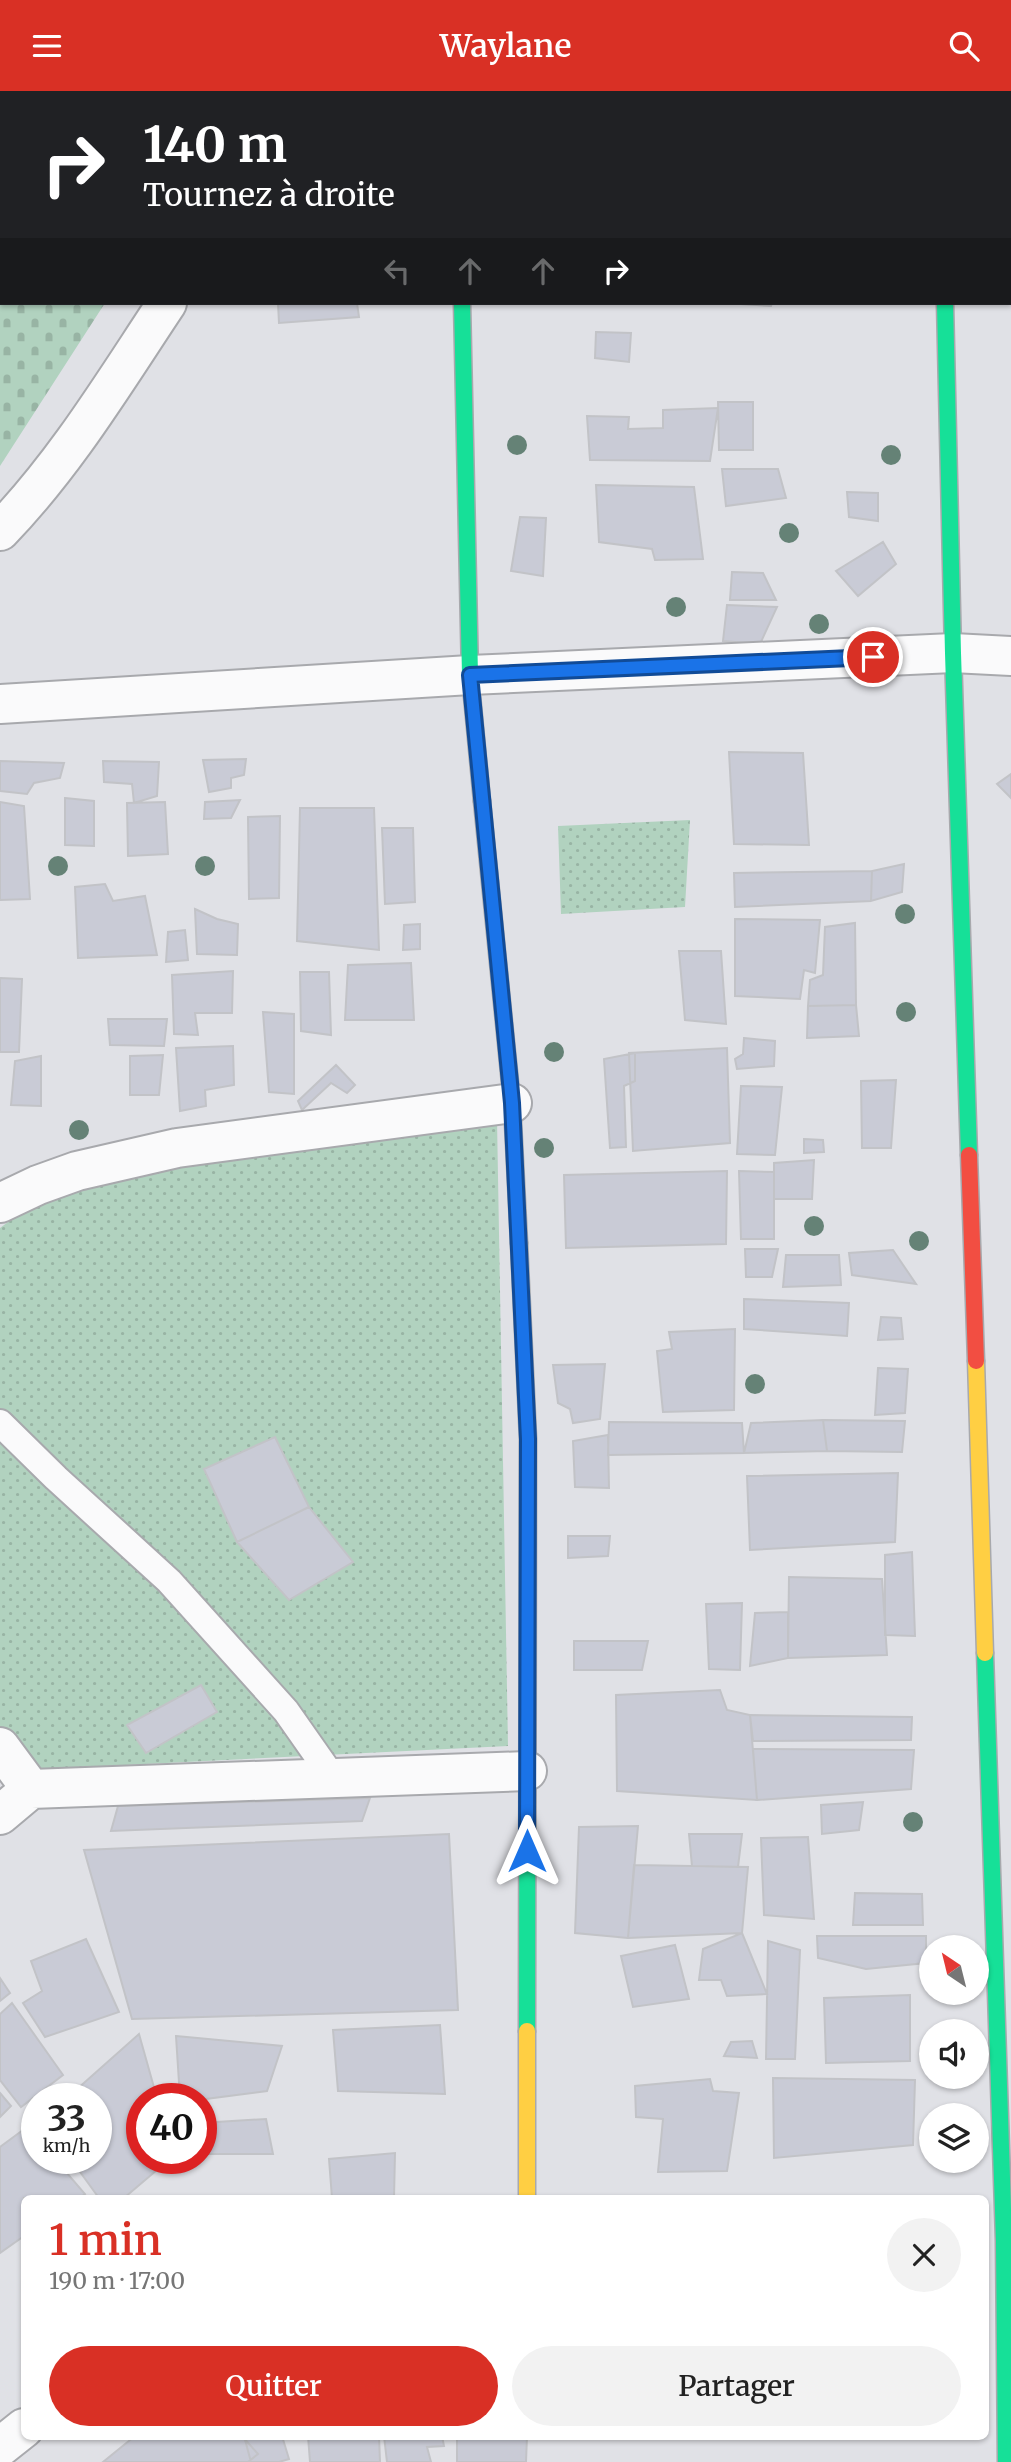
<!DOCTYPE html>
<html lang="fr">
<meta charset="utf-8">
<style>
:root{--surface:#fff;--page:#f2f2f2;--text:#222;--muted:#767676;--accent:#d93025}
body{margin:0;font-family:Merriweather,serif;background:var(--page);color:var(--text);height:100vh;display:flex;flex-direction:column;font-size:26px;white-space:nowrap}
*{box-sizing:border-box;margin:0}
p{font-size:23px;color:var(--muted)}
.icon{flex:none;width:38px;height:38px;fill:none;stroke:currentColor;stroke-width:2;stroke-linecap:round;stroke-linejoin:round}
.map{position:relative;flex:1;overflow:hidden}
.side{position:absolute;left:21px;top:2104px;width:968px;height:245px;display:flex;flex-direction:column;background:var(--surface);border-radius:10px;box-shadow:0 2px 5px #0004}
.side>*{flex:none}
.top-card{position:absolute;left:0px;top:0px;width:1012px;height:214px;box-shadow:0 2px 5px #0004;background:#202124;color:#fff;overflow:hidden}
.needle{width:46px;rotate:325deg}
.controls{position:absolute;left:919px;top:1844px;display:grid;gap:14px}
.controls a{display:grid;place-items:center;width:70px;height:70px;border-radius:50%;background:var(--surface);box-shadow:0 2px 5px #0004;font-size:35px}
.speed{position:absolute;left:21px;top:1992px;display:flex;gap:14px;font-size:35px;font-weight:700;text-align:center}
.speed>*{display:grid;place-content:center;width:91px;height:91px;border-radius:50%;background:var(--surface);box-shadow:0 2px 5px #0004;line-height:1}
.speed small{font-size:18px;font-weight:400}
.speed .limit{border:10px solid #d22;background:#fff;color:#111}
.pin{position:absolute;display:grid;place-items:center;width:60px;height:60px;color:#fff;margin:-30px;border:4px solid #fff;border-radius:50%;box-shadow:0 2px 7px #0007}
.me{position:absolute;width:77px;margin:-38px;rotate:0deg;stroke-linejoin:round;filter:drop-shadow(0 0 5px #0008)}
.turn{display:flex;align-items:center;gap:24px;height:147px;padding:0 28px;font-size:32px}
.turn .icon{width:91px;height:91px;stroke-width:2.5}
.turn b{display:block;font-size:49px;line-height:60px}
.lanes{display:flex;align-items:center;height:66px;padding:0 28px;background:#0003;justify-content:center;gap:35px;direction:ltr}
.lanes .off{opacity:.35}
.round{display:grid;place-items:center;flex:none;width:74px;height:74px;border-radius:37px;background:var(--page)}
.summary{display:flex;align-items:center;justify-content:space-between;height:119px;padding:0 28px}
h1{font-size:42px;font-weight:600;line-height:52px;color:var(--accent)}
.cta{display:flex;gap:14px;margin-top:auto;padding:14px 28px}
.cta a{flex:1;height:80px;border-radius:42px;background:var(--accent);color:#fff;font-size:28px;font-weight:600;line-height:80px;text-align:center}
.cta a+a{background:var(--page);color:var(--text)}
header{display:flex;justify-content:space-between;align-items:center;height:91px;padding:0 28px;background:var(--accent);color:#fff;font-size:32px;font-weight:600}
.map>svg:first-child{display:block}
.cemetery{fill:url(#cemetery-stones)}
.park{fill:url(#park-dots)}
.building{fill:#c9cbd6;stroke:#c2c3c7;stroke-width:2}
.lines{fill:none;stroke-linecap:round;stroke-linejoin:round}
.lane-casing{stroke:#a8a9ad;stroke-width:30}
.street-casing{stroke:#a8a9ad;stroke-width:42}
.fast-casing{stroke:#a8a9ad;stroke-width:19}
.slow-casing{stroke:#a8a9ad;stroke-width:19}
.jam-casing{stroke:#a8a9ad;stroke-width:19}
.lane{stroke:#fafafb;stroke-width:26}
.street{stroke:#fafafb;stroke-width:38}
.fast{stroke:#16e098;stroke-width:16}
.slow{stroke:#ffcf43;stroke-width:16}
.jam{stroke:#f24e42;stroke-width:16}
.tree{fill:#658276}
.route-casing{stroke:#114b97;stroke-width:18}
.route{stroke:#1a73e8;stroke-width:12}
</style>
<header><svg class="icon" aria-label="menu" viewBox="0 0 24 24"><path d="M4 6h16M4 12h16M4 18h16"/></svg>Waylane<svg class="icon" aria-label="search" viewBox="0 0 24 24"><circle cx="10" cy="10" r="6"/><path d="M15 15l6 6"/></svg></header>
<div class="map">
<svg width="1011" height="2371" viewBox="0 0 1011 2371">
<defs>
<pattern id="cemetery-stones" width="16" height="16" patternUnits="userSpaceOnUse" patternTransform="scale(1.75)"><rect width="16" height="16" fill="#b1d2bf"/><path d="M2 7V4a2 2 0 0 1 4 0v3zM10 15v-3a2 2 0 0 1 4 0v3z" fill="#98b4a4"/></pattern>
<pattern id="park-dots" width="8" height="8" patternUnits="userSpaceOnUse" patternTransform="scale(1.75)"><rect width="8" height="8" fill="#b1d2bf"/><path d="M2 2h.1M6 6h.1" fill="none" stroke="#98b4a4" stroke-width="1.8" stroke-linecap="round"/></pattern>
</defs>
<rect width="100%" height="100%" fill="#e0e1e6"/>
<path class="cemetery" d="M 0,0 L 241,0 L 2,2 L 2,212 L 105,212 L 0,375 Z"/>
<path class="park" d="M 690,729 L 685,816 L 561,823 L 558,735 Z
M 497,1028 L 508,1655 L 25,1679 L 0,1640 L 0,1137 L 44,1104 L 219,1059 Z"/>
<path class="building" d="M 622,0 L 685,0 L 685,2 L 622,2 Z
M 777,0 L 829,0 L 828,2 Z
M 278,212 L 357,212 L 359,226 L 279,232 Z
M 725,212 L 772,212 L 771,215 Z
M 596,241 L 631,242 L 629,271 L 595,267 Z
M 718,311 L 753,311 L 753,359 L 719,359 Z
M 718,317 L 710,370 L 590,369 L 587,325 L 629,326 L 628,338 L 663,337 L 663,319 Z
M 722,378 L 778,378 L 786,407 L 726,415 Z
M 596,394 L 694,396 L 703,468 L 655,469 L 652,458 L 599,451 Z
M 847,401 L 878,402 L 878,430 L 849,426 Z
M 520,426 L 546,427 L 543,485 L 511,480 Z
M 883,451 L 896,473 L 858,505 L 836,480 Z
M 732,481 L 763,482 L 776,509 L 730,509 Z
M 727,514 L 777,516 L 760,553 L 723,550 Z
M 729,661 L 803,662 L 809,754 L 734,753 Z
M 246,668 L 244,684 L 231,687 L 231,697 L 209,701 L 203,669 Z
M 0,670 L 64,672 L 60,687 L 34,692 L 27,703 L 0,700 Z
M 103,670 L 159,671 L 157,705 L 134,712 L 132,693 L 104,691 Z
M 1011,683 L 1011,707 L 997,693 Z
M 65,707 L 94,710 L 94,755 L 65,754 Z
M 240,709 L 231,727 L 204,728 L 205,711 Z
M 0,711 L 24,715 L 30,808 L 0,809 Z
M 165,711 L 168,763 L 128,765 L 127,712 Z
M 300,717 L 374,717 L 379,859 L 297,850 Z
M 280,725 L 279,807 L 249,808 L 248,726 Z
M 382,737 L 413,737 L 415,811 L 385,813 Z
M 904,773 L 902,801 L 871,810 L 872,780 Z
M 872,780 L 871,810 L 735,816 L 734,782 Z
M 105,793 L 113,810 L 145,805 L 157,864 L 78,867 L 75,796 Z
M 195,818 L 217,828 L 238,833 L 237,864 L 197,863 Z
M 735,828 L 820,829 L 815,882 L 804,879 L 800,908 L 735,905 Z
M 855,832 L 856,914 L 808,915 L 810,889 L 823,884 L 825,836 Z
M 420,833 L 420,858 L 403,859 L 404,834 Z
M 185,839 L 188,869 L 166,871 L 168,841 Z
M 679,860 L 721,860 L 726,933 L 685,929 Z
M 411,872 L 414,929 L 345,929 L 348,874 Z
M 233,880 L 232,922 L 195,922 L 198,944 L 174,943 L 172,884 Z
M 300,881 L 329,881 L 331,944 L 301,940 Z
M 0,887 L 22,888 L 19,961 L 0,961 Z
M 856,914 L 859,945 L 807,947 L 808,915 Z
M 263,921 L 294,923 L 294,1003 L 269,1001 Z
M 108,928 L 167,928 L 164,955 L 110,954 Z
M 744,947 L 775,950 L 774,975 L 737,978 L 735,968 L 743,963 Z
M 233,955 L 234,994 L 205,999 L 206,1015 L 180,1020 L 176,957 Z
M 727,957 L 730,1052 L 633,1060 L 629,962 Z
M 635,962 L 635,990 L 624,995 L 626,1056 L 610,1057 L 604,968 Z
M 163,964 L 159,1004 L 130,1004 L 130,965 Z
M 41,965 L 41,1015 L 11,1014 L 15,970 Z
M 336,974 L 355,994 L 347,1002 L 331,992 L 302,1019 L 298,1010 Z
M 896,989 L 891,1057 L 862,1057 L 861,990 Z
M 741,995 L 782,996 L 775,1064 L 737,1063 Z
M 804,1048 L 823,1049 L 824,1061 L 804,1062 Z
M 814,1069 L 812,1108 L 774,1108 L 774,1072 Z
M 727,1080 L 726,1153 L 566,1157 L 564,1084 Z
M 739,1080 L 774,1081 L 774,1148 L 741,1148 Z
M 745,1158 L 778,1158 L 772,1186 L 746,1186 Z
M 893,1159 L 916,1193 L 852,1184 L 849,1162 Z
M 786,1164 L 839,1164 L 841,1194 L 783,1196 Z
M 744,1208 L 849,1212 L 847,1245 L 744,1238 Z
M 881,1226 L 901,1227 L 903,1248 L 878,1249 Z
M 735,1238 L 734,1319 L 663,1321 L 657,1260 L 672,1258 L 669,1241 Z
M 605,1273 L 600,1328 L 573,1332 L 570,1318 L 558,1312 L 553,1274 Z
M 878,1277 L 908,1278 L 905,1322 L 875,1324 Z
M 823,1329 L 905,1330 L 902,1361 L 827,1360 Z
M 823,1329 L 827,1360 L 744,1362 L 751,1332 Z
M 609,1331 L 742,1332 L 744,1362 L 608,1364 Z
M 608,1344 L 609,1397 L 575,1396 L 573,1350 Z
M 275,1346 L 309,1416 L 237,1451 L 204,1378 Z
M 898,1382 L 895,1451 L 750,1459 L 747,1385 Z
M 309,1416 L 353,1471 L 289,1509 L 237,1451 Z
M 568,1445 L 610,1445 L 608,1465 L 568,1467 Z
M 912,1461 L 915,1545 L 885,1544 L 885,1464 Z
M 789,1486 L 882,1488 L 887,1564 L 788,1567 Z
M 742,1512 L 740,1579 L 709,1578 L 706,1513 Z
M 788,1521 L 788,1567 L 750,1575 L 755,1522 Z
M 574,1550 L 648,1550 L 642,1579 L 574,1579 Z
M 201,1594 L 217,1621 L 146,1662 L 127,1634 Z
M 720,1599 L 727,1619 L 750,1624 L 757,1709 L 617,1700 L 616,1604 Z
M 750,1624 L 912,1626 L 911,1649 L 753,1650 Z
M 753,1658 L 914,1659 L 911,1698 L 757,1709 Z
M 370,1707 L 362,1730 L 111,1740 L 118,1715 Z
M 863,1711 L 859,1739 L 822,1743 L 821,1714 Z
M 638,1735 L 628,1847 L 575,1842 L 579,1736 Z
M 449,1743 L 458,1919 L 132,1928 L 84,1759 Z
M 689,1743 L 742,1743 L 738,1776 L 692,1775 Z
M 808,1746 L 814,1828 L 764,1824 L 761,1747 Z
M 634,1774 L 748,1776 L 742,1842 L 628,1847 Z
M 855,1802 L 922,1803 L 923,1834 L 853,1834 Z
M 742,1842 L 767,1903 L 727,1905 L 721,1889 L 699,1889 L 703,1858 Z
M 817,1845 L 926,1845 L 926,1872 L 866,1878 L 818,1867 Z
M 86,1848 L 119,1921 L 45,1946 L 23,1912 L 42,1900 L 31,1870 Z
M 768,1850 L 800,1859 L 795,1968 L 766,1968 Z
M 675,1854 L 689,1908 L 633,1916 L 621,1865 Z
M 0,1887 L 10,1902 L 0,1910 Z
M 910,1904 L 910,1970 L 826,1972 L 824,1907 Z
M 12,1912 L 63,1984 L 21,2016 L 0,1989 L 0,1923 Z
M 440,1934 L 445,2003 L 338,2000 L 333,1939 Z
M 139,1943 L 157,2007 L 142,2007 L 142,2067 L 171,2067 L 124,2107 L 99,2107 L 70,2067 L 96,2067 L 96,2007 L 67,2007 Z
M 176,1945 L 282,1955 L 267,2000 L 206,2008 L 201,2032 L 201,2007 L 180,2007 Z
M 752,1950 L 757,1967 L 724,1965 L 731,1951 Z
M 773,1987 L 915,1989 L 913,2054 L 774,2067 Z
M 710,1988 L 713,2000 L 739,2002 L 727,2080 L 658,2081 L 663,2028 L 636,2026 L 635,1995 Z
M 0,2002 L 11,2015 L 0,2026 Z
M 266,2028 L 273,2063 L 201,2063 L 201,2032 Z
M 27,2036 L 37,2047 L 37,2067 L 54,2067 L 85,2103 L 80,2107 L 24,2107 L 24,2145 L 0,2162 L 0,2056 Z
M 395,2062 L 394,2107 L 332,2107 L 329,2068 Z
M 135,2345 L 242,2345 L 258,2363 L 248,2371 L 103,2371 Z
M 244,2345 L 282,2345 L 289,2368 L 279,2371 L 251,2371 Z
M 308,2345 L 379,2345 L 380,2371 L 310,2371 Z
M 384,2345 L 442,2345 L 444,2355 L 427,2356 L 431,2371 L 387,2371 Z
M 457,2345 L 527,2345 L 526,2371 L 457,2371 Z"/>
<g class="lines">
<defs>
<path id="lane" d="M 0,1332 L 56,1387 L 169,1490 L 286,1620 L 333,1687"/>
<path id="street" d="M 457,0 L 457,2
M 940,0 L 940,2
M 297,2 L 298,0
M 0,440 C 66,372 115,290 167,212
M 0,613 L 470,584 L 953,562 L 1011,565
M 0,1112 L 38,1094 L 77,1080 L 177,1057 L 512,1012
M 0,1656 L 31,1698
M 0,1724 L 31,1698 L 527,1680
M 0,2356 L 24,2337"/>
<path id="fast" d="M 462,212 L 470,584 L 482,710
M 945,212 L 953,562 L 969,1064
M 519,1152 L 528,1348 L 527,1940
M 985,1562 L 1004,2150 L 1006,2371"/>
<path id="slow" d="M 482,710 L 512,1012 L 519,1152
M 976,1270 L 985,1562
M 527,2107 L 527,1940"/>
<path id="jam" d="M 969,1064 L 976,1270"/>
</defs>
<use href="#lane" class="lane-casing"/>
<use href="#street" class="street-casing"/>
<use href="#fast" class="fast-casing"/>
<use href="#slow" class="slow-casing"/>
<use href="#jam" class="jam-casing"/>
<use href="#lane" class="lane"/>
<use href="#street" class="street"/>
<use href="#fast" class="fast"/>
<use href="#slow" class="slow"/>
<use href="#jam" class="jam"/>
</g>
<g class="tree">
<circle cx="517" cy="354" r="10"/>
<circle cx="891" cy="364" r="10"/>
<circle cx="789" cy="442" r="10"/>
<circle cx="676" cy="516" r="10"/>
<circle cx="819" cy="533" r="10"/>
<circle cx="58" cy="775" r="10"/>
<circle cx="205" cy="775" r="10"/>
<circle cx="905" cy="823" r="10"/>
<circle cx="906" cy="921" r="10"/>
<circle cx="554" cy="961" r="10"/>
<circle cx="79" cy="1039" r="10"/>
<circle cx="544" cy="1057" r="10"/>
<circle cx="814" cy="1135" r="10"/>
<circle cx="919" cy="1150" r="10"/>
<circle cx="755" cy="1293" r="10"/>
<circle cx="913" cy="1731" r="10"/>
</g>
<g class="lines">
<defs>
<path id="route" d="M 527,1760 L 528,1348 L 512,1012 L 470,584 L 873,566"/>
</defs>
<use href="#route" class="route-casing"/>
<use href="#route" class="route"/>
</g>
</svg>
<div class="controls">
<a><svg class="needle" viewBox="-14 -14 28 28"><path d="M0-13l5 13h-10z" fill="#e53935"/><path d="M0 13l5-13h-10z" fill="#767676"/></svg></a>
<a><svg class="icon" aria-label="sound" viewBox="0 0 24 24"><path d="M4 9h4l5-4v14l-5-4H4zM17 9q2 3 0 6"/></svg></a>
<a><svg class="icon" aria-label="layers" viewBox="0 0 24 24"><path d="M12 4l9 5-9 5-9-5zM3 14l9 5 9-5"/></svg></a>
</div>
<div class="speed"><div>33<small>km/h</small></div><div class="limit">40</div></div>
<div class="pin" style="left:873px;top:566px;background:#d93025"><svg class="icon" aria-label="arrive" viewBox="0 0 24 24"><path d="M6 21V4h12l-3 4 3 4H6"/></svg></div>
<svg class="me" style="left:527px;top:1760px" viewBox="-20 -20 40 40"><path d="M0-17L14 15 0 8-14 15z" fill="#1a73e8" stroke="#fff" stroke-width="4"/></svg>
<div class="top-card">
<div class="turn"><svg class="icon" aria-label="right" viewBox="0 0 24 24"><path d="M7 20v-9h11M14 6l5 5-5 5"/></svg><div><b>140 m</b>Tournez à droite</div></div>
<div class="lanes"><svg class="icon off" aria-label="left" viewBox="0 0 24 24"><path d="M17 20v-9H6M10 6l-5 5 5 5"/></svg><svg class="icon off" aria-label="ahead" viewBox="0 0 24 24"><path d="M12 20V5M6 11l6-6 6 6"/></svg><svg class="icon off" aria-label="ahead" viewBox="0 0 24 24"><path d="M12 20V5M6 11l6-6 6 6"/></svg><svg class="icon" aria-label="right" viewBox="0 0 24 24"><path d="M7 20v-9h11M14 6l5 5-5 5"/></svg></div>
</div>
<section class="side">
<div class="summary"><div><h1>1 min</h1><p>190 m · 17:00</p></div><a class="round"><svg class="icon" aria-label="close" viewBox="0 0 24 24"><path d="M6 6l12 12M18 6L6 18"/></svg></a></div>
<div class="cta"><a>Quitter</a><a>Partager</a></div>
</section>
</div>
